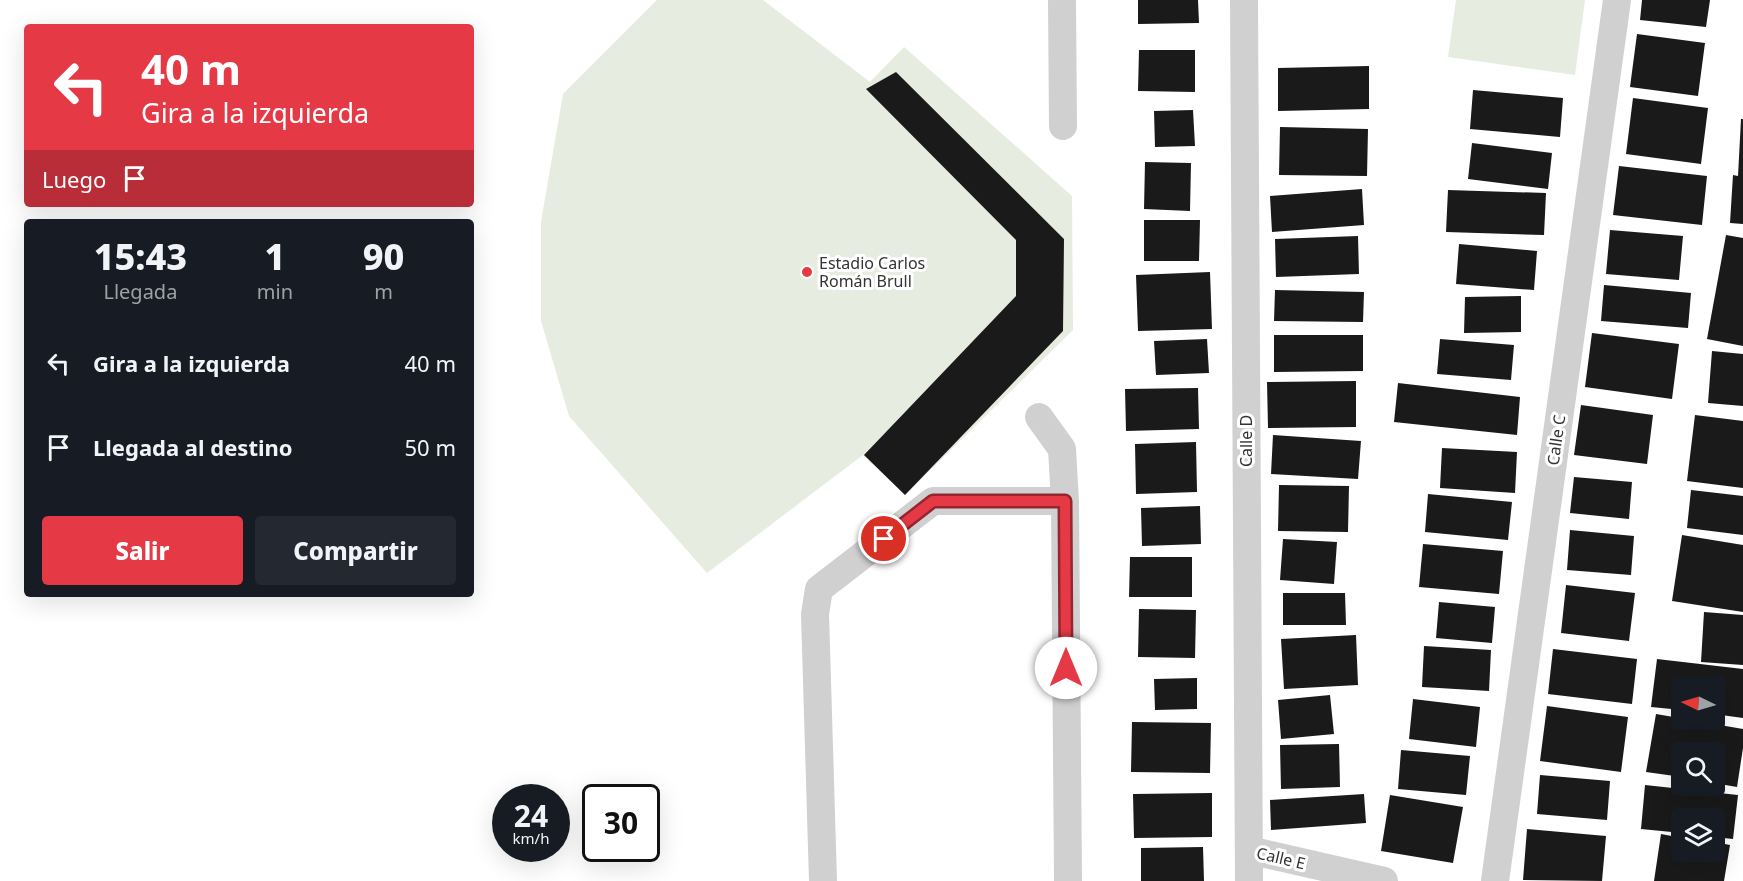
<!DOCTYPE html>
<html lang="es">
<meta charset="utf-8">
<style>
:root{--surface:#171b24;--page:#242831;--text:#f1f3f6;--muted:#9ea1a6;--accent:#e63946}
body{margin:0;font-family:"Noto Sans",sans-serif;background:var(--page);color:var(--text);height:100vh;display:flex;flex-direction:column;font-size:22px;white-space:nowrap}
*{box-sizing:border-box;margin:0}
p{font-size:20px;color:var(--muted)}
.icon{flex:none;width:33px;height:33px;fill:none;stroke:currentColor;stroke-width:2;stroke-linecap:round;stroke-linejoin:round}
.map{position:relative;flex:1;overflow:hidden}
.details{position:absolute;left:24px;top:219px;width:450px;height:378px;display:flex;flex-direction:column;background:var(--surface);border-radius:6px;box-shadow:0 6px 24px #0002}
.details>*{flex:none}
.top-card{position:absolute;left:24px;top:24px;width:450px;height:183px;border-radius:6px;box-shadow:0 6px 24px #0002;background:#e63946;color:#fff;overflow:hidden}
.needle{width:39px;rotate:275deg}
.fabs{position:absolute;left:1671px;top:676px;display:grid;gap:12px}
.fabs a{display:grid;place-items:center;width:54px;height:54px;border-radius:6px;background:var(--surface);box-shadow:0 6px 24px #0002;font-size:30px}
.speed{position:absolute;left:492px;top:784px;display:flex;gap:12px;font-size:30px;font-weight:700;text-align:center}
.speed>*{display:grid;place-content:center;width:78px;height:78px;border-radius:50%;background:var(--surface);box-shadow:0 6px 24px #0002;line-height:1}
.speed small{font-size:15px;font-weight:400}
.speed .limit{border:3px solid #111;border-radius:9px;background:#fff;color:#111}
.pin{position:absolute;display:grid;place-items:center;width:51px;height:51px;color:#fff;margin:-26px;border:3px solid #fff;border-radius:50%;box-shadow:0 2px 6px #0007}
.me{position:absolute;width:66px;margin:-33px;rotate:0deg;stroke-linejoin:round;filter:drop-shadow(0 0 4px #0008)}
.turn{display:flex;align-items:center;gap:21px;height:126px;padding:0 18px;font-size:27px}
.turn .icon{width:78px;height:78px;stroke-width:2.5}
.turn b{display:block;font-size:42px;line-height:51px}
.then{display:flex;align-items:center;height:57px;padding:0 18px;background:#0003;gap:12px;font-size:22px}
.eta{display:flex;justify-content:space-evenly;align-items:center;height:102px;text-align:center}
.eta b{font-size:36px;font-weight:800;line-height:42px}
.primary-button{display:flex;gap:12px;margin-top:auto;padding:12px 18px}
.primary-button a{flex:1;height:69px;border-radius:6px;background:var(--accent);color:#fff;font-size:24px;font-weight:800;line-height:69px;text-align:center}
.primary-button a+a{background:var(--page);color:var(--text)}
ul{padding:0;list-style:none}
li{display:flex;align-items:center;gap:18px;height:84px;padding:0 18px}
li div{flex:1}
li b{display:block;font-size:22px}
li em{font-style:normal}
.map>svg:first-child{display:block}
.green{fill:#e6ecdf}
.building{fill:#1a1a1a}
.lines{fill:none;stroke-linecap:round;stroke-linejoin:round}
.minor{stroke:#d0d0d0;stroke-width:28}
.route-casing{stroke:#96252e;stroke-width:15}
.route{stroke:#e63946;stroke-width:10}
.poi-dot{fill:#e63946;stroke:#fff;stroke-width:2}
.labels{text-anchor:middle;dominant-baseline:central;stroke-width:6;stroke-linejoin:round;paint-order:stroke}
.poi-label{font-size:16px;fill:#333;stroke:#fff;text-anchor:start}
.street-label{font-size:16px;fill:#333;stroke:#fff}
</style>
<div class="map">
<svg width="1743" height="881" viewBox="0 0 1743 881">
<rect width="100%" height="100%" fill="#fff"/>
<path class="green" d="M 657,0 L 763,0 L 870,82 L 904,47 L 1072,196 L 1073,330 L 905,495 L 863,455 L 707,573 L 569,416 L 541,321 L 541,222 L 563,94 Z
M 1456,0 L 1585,0 L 1575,75 L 1448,57 Z"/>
<path class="building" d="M 1138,0 L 1198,0 L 1199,23 L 1138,24 Z
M 1642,0 L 1710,0 L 1706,27 L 1640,20 Z
M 1637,34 L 1705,43 L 1698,96 L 1630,87 Z
M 1139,50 L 1195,50 L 1195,92 L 1138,91 Z
M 1369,66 L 1369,109 L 1278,111 L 1278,68 Z
M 896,72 L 1064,239 L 1063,331 L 905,495 L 864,455 L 1016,296 L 1016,240 L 866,89 Z
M 1473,90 L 1563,98 L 1560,137 L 1470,129 Z
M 1633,98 L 1708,108 L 1701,164 L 1626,154 Z
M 1193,110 L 1195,146 L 1155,147 L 1154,111 Z
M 1741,119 L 1743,119 L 1743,224 L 1730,223 L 1733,175 L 1738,176 Z
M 1280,127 L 1368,129 L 1367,176 L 1279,175 Z
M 1472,143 L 1552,153 L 1548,189 L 1468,179 Z
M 1145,162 L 1191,163 L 1190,211 L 1144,209 Z
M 1619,166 L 1707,176 L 1702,225 L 1613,215 Z
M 1362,189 L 1364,225 L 1272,232 L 1270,196 Z
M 1448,190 L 1546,193 L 1544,235 L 1446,232 Z
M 1144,220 L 1200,220 L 1199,261 L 1144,261 Z
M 1610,230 L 1683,236 L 1679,280 L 1606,274 Z
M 1726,235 L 1743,238 L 1743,346 L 1707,339 Z
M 1358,236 L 1359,274 L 1276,277 L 1275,239 Z
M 1459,244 L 1537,251 L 1534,290 L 1456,284 Z
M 1210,272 L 1212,329 L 1138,331 L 1136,275 Z
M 1604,285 L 1691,293 L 1688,328 L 1601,321 Z
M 1275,290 L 1364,292 L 1363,322 L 1274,321 Z
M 1521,296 L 1521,332 L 1464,333 L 1465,297 Z
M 1592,333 L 1679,344 L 1672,399 L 1585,387 Z
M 1274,335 L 1363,335 L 1363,371 L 1274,372 Z
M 1207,339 L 1209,373 L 1156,375 L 1154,341 Z
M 1440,339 L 1514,345 L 1511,380 L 1437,374 Z
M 1712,351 L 1743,354 L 1743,406 L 1708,403 Z
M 1356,381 L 1356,427 L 1268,428 L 1267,382 Z
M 1398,383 L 1520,397 L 1517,435 L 1394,422 Z
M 1198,388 L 1199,429 L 1126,431 L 1125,389 Z
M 1581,405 L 1653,415 L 1647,464 L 1574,455 Z
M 1695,415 L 1743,421 L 1743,488 L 1687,481 Z
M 1273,435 L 1361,441 L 1358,479 L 1271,474 Z
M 1196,442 L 1197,492 L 1136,494 L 1135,444 Z
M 1442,448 L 1517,452 L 1515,493 L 1440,488 Z
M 1574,477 L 1632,482 L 1629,519 L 1570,513 Z
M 1279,485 L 1349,486 L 1348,532 L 1278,531 Z
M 1691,490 L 1743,496 L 1743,535 L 1687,528 Z
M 1428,494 L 1512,502 L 1508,540 L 1425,532 Z
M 1200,506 L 1201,544 L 1142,546 L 1141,508 Z
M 1570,530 L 1634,536 L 1631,575 L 1567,570 Z
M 1682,535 L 1743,545 L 1743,612 L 1672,601 Z
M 1283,539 L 1337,542 L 1334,584 L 1280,580 Z
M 1423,544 L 1503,551 L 1499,594 L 1419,587 Z
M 1130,557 L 1192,557 L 1192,597 L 1129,597 Z
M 1566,585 L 1635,593 L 1629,641 L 1561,633 Z
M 1283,593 L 1345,593 L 1346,625 L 1283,625 Z
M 1439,602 L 1495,607 L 1492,643 L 1436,638 Z
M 1139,609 L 1196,610 L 1195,658 L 1138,657 Z
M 1704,612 L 1743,615 L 1743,665 L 1701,662 Z
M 1356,635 L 1358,685 L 1284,689 L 1281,639 Z
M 1424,646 L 1491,650 L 1489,691 L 1422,687 Z
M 1553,649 L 1637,659 L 1632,704 L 1548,694 Z
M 1657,659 L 1743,669 L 1743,718 L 1714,714 L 1714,687 L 1682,687 L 1682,710 L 1651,707 Z
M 1197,678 L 1197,709 L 1155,710 L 1154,679 Z
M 1330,695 L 1334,734 L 1281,739 L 1278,700 Z
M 1413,699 L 1480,707 L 1476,747 L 1409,739 Z
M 1547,706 L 1628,717 L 1621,772 L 1540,761 Z
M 1656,714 L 1743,729 L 1743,748 L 1737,787 L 1714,783 L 1714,753 L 1682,753 L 1682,777 L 1646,772 Z
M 1132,722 L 1211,723 L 1210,773 L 1131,772 Z
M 1339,744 L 1340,787 L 1281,789 L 1280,745 Z
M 1401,750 L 1470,756 L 1466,795 L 1398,789 Z
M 1540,775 L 1610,781 L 1607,820 L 1537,814 Z
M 1645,785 L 1738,795 L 1733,839 L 1714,837 L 1714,819 L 1682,819 L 1682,833 L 1641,829 Z
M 1212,793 L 1212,837 L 1134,838 L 1133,794 Z
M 1364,794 L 1366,823 L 1271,830 L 1270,800 Z
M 1390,795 L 1463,807 L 1453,863 L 1381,851 Z
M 1527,829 L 1606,836 L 1602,881 L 1523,880 Z
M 1661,834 L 1682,838 L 1682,852 L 1714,852 L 1714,842 L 1730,845 L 1724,881 L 1654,881 Z
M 1203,847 L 1204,881 L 1141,881 L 1141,848 Z"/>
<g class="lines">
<path class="minor" d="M 1062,0 L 1063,126
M 1244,0 L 1249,881
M 1039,417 L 1062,449 L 1065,501 L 1068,881
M 1249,850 L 1384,881
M 823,881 L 815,614 L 819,589 L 933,501 L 1065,501
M 1495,881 L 1617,0"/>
</g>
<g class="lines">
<defs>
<path id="route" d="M 884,539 L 933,501 L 1065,501 L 1066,668"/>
</defs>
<use href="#route" class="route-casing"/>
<use href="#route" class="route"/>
</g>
<circle class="poi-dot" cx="807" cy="272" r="6"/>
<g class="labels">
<g class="poi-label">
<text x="819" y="263">Estadio Carlos<tspan x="819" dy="18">Román Brull</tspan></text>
</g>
<g class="street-label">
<text transform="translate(1556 440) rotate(-82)">Calle C</text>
<text transform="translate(1246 441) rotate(-90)">Calle D</text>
<text transform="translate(1281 858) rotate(13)">Calle E</text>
</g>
</g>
</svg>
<div class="fabs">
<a><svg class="needle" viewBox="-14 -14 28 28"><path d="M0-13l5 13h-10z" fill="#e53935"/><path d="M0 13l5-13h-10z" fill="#9ea1a6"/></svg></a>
<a><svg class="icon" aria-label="search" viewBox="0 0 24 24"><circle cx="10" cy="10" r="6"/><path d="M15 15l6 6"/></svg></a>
<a><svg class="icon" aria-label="layers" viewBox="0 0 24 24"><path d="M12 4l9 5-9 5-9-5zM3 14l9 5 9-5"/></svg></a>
</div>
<div class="speed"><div>24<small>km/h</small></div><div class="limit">30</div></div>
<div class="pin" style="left:884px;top:539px;background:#d93025"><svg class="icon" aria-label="arrive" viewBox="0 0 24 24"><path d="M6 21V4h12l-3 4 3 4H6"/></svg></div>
<svg class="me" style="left:1066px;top:668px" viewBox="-20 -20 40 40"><circle r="19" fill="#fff"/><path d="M0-13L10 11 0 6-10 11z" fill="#e63946"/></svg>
<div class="top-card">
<div class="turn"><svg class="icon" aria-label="left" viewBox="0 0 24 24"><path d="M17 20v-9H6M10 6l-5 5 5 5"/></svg><div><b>40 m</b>Gira a la izquierda</div></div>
<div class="then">Luego<svg class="icon" aria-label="arrive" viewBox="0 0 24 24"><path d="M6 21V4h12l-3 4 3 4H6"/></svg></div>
</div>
<section class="details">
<div class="eta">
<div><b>15:43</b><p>Llegada</p></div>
<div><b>1</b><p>min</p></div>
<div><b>90</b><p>m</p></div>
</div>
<ul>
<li><svg class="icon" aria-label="left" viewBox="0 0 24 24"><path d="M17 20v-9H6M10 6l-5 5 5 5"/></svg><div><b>Gira a la izquierda</b></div><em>40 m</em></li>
<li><svg class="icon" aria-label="arrive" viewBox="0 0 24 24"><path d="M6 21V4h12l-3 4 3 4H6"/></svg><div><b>Llegada al destino</b></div><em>50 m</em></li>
</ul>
<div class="primary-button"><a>Salir</a><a>Compartir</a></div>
</section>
</div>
